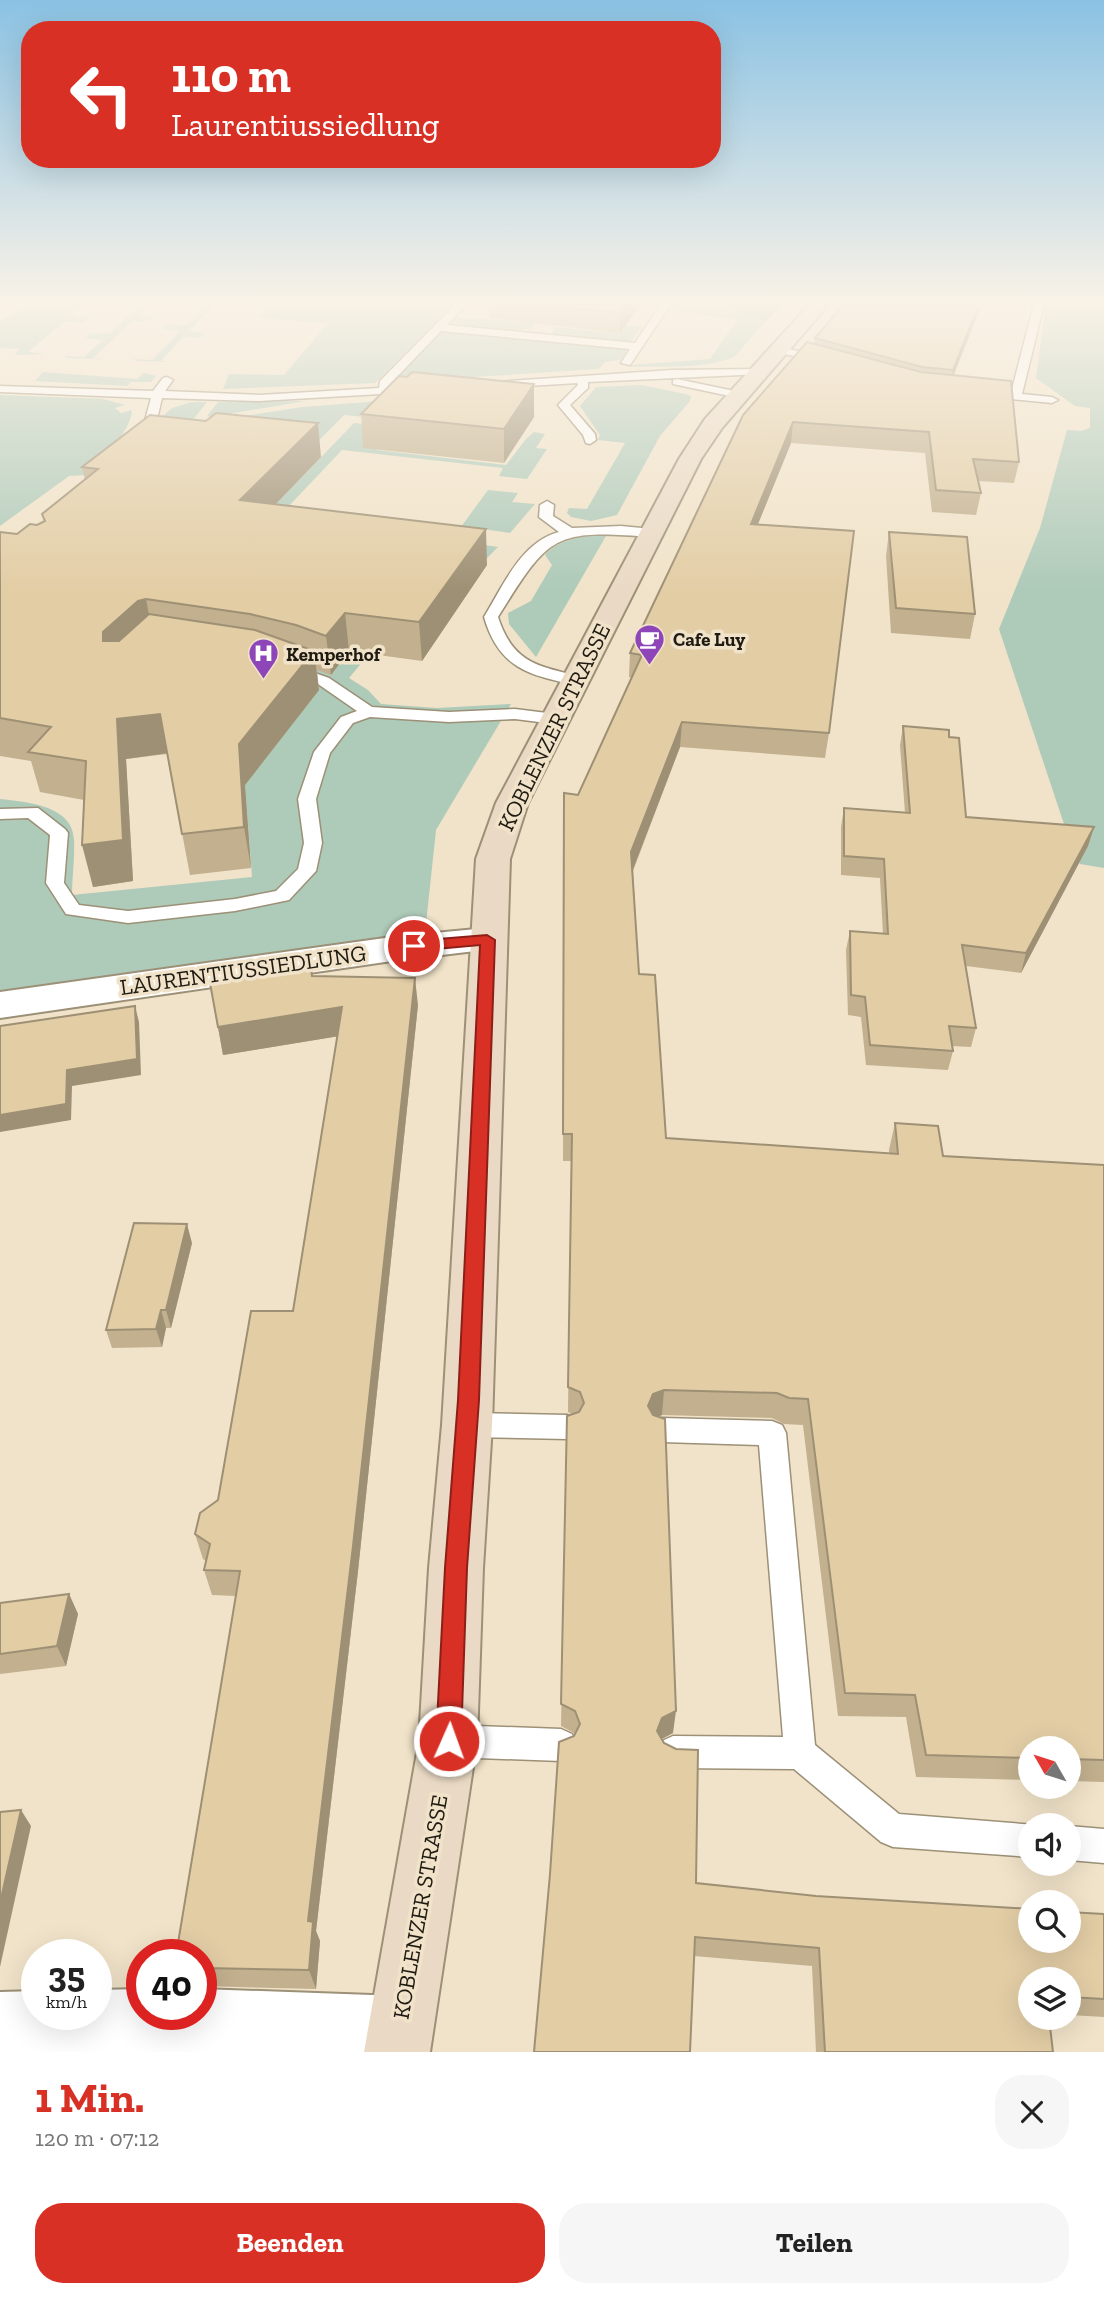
<!DOCTYPE html>
<html lang="de">
<meta charset="utf-8">
<style>
:root{--surface:#fff;--page:#f6f6f6;--text:#222;--muted:#767676;--accent:#d93025}
body{margin:0;font-family:"Zilla Slab",serif;background:var(--page);color:var(--text);height:100vh;display:flex;flex-direction:column;font-size:26px;white-space:nowrap}
*{box-sizing:border-box;margin:0}
p{font-size:23px;color:var(--muted)}
.icon{flex:none;width:38px;height:38px;fill:none;stroke:currentColor;stroke-width:2;stroke-linecap:round;stroke-linejoin:round}
.map{position:relative;height:2052px;overflow:hidden}
.drawer{display:flex;flex-direction:column;background:var(--surface);flex:1}
.drawer>*{flex:none}
.banner{position:absolute;left:21px;top:21px;width:700px;height:147px;border-radius:28px;box-shadow:0 7px 28px #0002;background:#d93025;color:#fff;overflow:hidden}
.needle{width:46px;rotate:309deg}
.tools{position:absolute;left:1018px;top:1736px;display:grid;gap:14px}
.tools a{display:grid;place-items:center;width:63px;height:63px;border-radius:50%;background:var(--surface);box-shadow:0 7px 28px #0002;font-size:35px}
.speed{position:absolute;left:21px;top:1939px;display:flex;gap:14px;font-size:35px;font-weight:700;text-align:center}
.speed>*{display:grid;place-content:center;width:91px;height:91px;border-radius:50%;background:var(--surface);box-shadow:0 7px 28px #0002;line-height:1}
.speed small{font-size:18px;font-weight:400}
.speed .limit{border:10px solid #d22;background:#fff;color:#111}
.pin{position:absolute;display:grid;place-items:center;width:60px;height:60px;color:#fff;margin:-30px;border:4px solid #fff;border-radius:50%;box-shadow:0 2px 7px #0007}
.me{position:absolute;width:77px;margin:-38px;rotate:2deg;stroke-linejoin:round;filter:drop-shadow(0 0 5px #0008)}
.turn{display:flex;align-items:center;gap:24px;height:147px;padding:0 35px;font-size:32px}
.turn .icon{width:91px;height:91px;stroke-width:2.5}
.turn b{display:block;font-size:49px;line-height:60px}
.round{display:grid;place-items:center;flex:none;width:74px;height:74px;border-radius:28px;background:var(--page)}
.head{display:flex;align-items:center;justify-content:space-between;height:119px;padding:0 35px}
h1{font-size:42px;font-weight:700;line-height:52px;color:var(--accent)}
.button{display:flex;gap:14px;margin-top:auto;padding:14px 35px}
.button a{flex:1;height:80px;border-radius:28px;background:var(--accent);color:#fff;font-size:28px;font-weight:700;line-height:80px;text-align:center}
.button a+a{background:var(--page);color:var(--text)}
.map>svg:first-child{display:block}
.green{fill:#aecab9}
.forest{fill:#88b399}
.lines{fill:none;stroke-linecap:round;stroke-linejoin:round}
.lane-casing{stroke:#9c9077;stroke-width:3}
.street-casing{stroke:#9c9077;stroke-width:4}
.secondary-casing{stroke:#9c9077;stroke-width:4}
.lane{fill:#fff;fill-rule:evenodd}
.street{fill:#fff;fill-rule:evenodd}
.secondary{fill:#eadac5;fill-rule:evenodd}
.wall{fill:#c2b08e}
.shaded-wall{fill:#9e9074}
.building{fill:#e2cda5;stroke:#9e9074;stroke-width:2}
.route{fill:#d93025;stroke:#8d1f18;stroke-width:2}
.labels{text-anchor:middle;dominant-baseline:central;stroke-width:7;stroke-linejoin:round;paint-order:stroke}
.far-poi-label{font-size:19px;font-weight:bold;fill:#201b12;stroke:#f1e3c9;text-anchor:start}
.street-label{font-size:23px;fill:#201b12;stroke:#f1e3c9}
</style>
<div class="map">
<svg width="1104" height="2052" viewBox="0 0 1104 2052">
<rect width="100%" height="100%" fill="#f1e3c9"/>
<path class="green" d="M 32,304 L 86,304 L 72,316 L 89,317 L 83,322 L 65,321 L 28,352 L 46,354 L 14,355 L 20,349 L 0,348 L 0,320 Z
M 141,304 L 149,304 L 138,315 L 154,317 L 149,321 L 133,321 L 93,358 L 110,359 L 66,358 L 65,356 L 84,357 L 103,340 L 85,338 L 91,333 L 109,334 Z
M 207,304 L 216,304 L 188,331 L 205,333 L 200,338 L 183,337 L 161,361 L 178,362 L 135,361 L 134,359 L 152,360 L 180,331 L 163,329 L 168,324 L 186,325 Z
M 271,304 L 455,304 L 375,383 L 223,389 L 229,374 L 284,375 L 328,323 L 258,318 Z
M 673,304 L 719,304 L 766,321 L 734,357 C 706,369 660,366 630,367 L 632,365 L 710,359 L 737,320 L 667,310 Z
M 1046,304 L 1104,304 L 1104,868 L 1080,864 L 1071,845 L 999,629 L 1040,528 L 1067,430 L 1081,431 L 1090,428 L 1090,408 L 1075,406 L 1036,378 Z
M 454,317 L 536,323 L 533,328 L 514,331 L 446,324 Z
M 625,325 L 642,327 L 631,342 L 551,333 L 555,327 L 619,333 Z
M 441,331 L 630,347 L 620,360 L 605,362 L 599,369 L 410,381 L 407,377 L 398,375 Z
M 43,372 L 137,379 L 144,373 L 156,376 L 151,382 L 131,382 L 127,386 L 35,381 Z
M 641,385 L 686,394 L 691,396 L 690,401 L 660,436 L 617,515 L 591,521 L 571,517 L 567,513 L 569,508 L 587,509 L 625,443 L 598,440 L 600,435 L 580,406 L 596,387 Z
M 0,395 L 103,399 L 125,405 L 115,408 L 121,413 L 132,410 C 130,435 101,458 85,475 L 69,476 L 0,526 Z
M 394,400 L 376,418 L 344,415 L 245,515 L 212,421 L 302,407 Z
M 305,401 L 211,417 L 207,416 L 218,402 Z
M 192,402 L 207,402 L 192,421 L 162,417 L 172,408 Z
M 354,423 L 388,427 L 397,425 L 376,450 L 506,465 L 526,439 L 534,432 L 545,434 L 536,448 L 547,449 L 527,479 L 499,476 L 503,468 L 342,450 L 285,510 L 458,531 L 488,490 L 518,493 L 512,502 L 535,504 L 510,533 L 483,529 L 471,543 L 498,547 L 483,562 L 245,536 Z
M 606,536 L 536,657 L 509,624 L 508,613 L 531,601 L 552,565 L 545,555 C 559,539 585,535 606,536 Z
M 165,590 L 369,654 L 349,678 L 368,690 L 381,704 L 437,708 L 511,704 L 436,830 L 425,933 L 0,992 L 0,799 C 26,802 73,805 74,840 C 75,858 72,877 72,895 L 252,877 L 245,785 Z"/>
<path class="forest" d="M 719,304 L 783,304 L 766,321 Z"/>
<g class="lines">
<defs>
<path id="lane" d="M 456,304 L 466,304 L 447,325 L 635,343 L 661,304 L 671,304 L 630,365 L 621,363 L 630,349 L 441,331 L 390,384 L 390,388 L 415,388 L 415,392 L 259,401 L 162,398 L 155,428 L 156,440 L 150,444 L 146,443 L 143,428 L 151,398 L 0,392 L 0,386 L 153,391 L 163,378 L 167,377 L 173,380 L 165,391 L 259,395 L 379,388 L 380,381 Z
M 1034,304 L 1044,304 L 1022,394 L 1052,397 L 1058,400 L 1052,403 L 981,396 L 981,392 L 985,391 L 1011,393 Z
M 778,347 L 824,356 L 829,359 L 824,362 L 774,352 L 774,348 Z
M 759,369 L 765,372 L 763,374 L 588,382 L 588,388 L 570,405 L 595,434 L 596,440 L 590,444 L 586,443 L 583,435 L 558,405 L 578,385 L 577,383 L 495,388 L 489,385 L 495,382 L 672,370 Z
M 677,379 L 739,392 L 745,395 L 739,398 L 673,384 L 673,380 Z
M 547,501 L 554,505 L 553,516 L 572,528 L 621,526 L 652,529 L 659,533 L 652,537 C 553,529 549,535 498,617 C 513,664 539,666 582,677 L 584,680 L 582,683 L 576,685 C 528,675 499,668 484,617 C 503,586 521,542 559,532 L 539,517 L 540,505 Z
M 292,665 L 329,678 L 372,707 L 449,712 L 515,709 L 555,714 L 563,719 L 555,724 L 515,719 L 449,722 L 370,717 L 353,723 L 330,753 L 316,799 L 322,843 L 316,871 L 289,900 L 235,911 L 128,923 L 66,914 L 46,883 L 50,835 L 28,818 L 0,819 L 0,809 L 38,808 L 65,829 L 68,833 L 64,883 L 79,905 L 128,911 L 235,899 L 276,891 L 298,869 L 304,843 L 298,799 L 314,752 L 341,717 L 357,711 L 318,684 L 286,673 L 284,670 L 286,667 Z
M 467,1413 L 567,1415 L 577,1419 L 581,1427 L 577,1435 L 567,1439 L 467,1437 L 457,1433 L 453,1425 L 457,1417 Z
M 662,1418 L 772,1421 L 782,1425 L 786,1433 L 815,1745 L 899,1814 L 1036,1825 L 1031,1825 L 1031,1857 L 893,1847 L 881,1842 L 794,1769 L 673,1768 L 662,1763 L 657,1752 L 662,1741 L 673,1736 L 783,1737 L 759,1445 L 662,1442 L 652,1438 L 648,1430 L 652,1422 Z
M 451,1725 L 561,1729 L 572,1734 L 577,1745 L 572,1756 L 561,1761 L 451,1757 L 440,1752 L 435,1741 L 440,1730 Z
M 1069,1826 L 1104,1829 L 1104,1863 L 1069,1860 Z"/>
<path id="street" d="M 487,928 L 500,932 L 505,940 L 500,948 L 392,961 L 0,1018 L 0,992 L 392,937 Z
M 142,1989 L 142,2014 L 201,2014 L 201,1989 L 400,1996 L 423,2006 L 433,2029 L 424,2052 L 0,2052 L 0,1992 L 37,1991 L 37,2014 L 96,2014 L 96,1990 Z"/>
<path id="secondary" d="M 810,304 L 829,304 L 722,428 L 701,459 L 528,803 L 510,859 L 492,1425 L 483,1568 L 477,1741 L 430,2052 L 364,2052 L 419,1741 L 429,1568 L 442,1425 L 476,859 L 496,803 L 679,459 L 705,419 Z"/>
</defs>
<use href="#lane" class="lane-casing"/>
<use href="#street" class="street-casing"/>
<use href="#secondary" class="secondary-casing"/>
<use href="#lane" class="lane"/>
<use href="#street" class="street"/>
<use href="#secondary" class="secondary"/>
</g>
<path class="wall" d="M 489,304 L 641,304 L 620,333 L 489,318 Z
M 982,304 L 954,375 L 1019,462 L 1014,483 L 978,481 L 981,493 L 976,515 L 932,512 L 925,453 L 791,443 L 758,524 L 829,733 L 825,758 L 680,747 L 633,871 L 639,974 L 666,1138 L 889,1153 L 889,1150 L 895,1123 L 943,1156 L 1104,1165 L 1104,1782 L 1069,1781 L 1069,1748 L 1031,1748 L 1031,1780 L 916,1777 L 906,1717 L 838,1716 L 803,1425 L 784,1424 L 772,1418 L 662,1415 L 658,1417 L 673,1733 L 661,1739 L 696,1883 L 816,1896 L 1104,1914 L 1104,2017 L 1069,2015 L 1069,1979 L 1031,1979 L 1053,2052 L 816,2052 L 812,1966 L 694,1956 L 574,1736 L 574,1733 L 561,1726 L 567,1416 L 572,1414 L 568,1412 L 571,1161 L 563,1161 L 564,793 L 578,795 L 632,678 L 629,677 L 630,653 L 814,344 L 815,338 Z
M 361,414 L 534,417 L 504,463 L 363,448 Z
M 321,457 L 276,504 L 487,565 L 422,661 L 349,651 L 331,675 L 317,670 L 319,690 L 245,785 L 251,868 L 190,875 L 167,754 L 126,759 L 133,881 L 93,887 L 84,800 L 40,792 L 31,761 L 0,756 L 0,532 L 17,534 L 44,521 L 85,480 L 82,467 Z
M 889,532 L 975,614 L 970,639 L 891,633 L 886,556 Z
M 903,726 L 949,737 L 966,817 L 1094,827 L 1088,846 L 1021,973 L 966,966 L 976,1028 L 971,1047 L 952,1046 L 953,1051 L 948,1070 L 866,1065 L 861,1017 L 848,1015 L 846,950 L 850,931 L 883,934 L 880,878 L 841,875 L 841,827 L 844,808 L 905,813 L 900,745 Z
M 312,976 L 418,1005 L 358,1571 L 316,1931 L 320,1941 L 316,1989 L 201,1986 L 201,1955 L 236,1596 L 212,1595 L 204,1570 L 206,1561 L 203,1559 L 195,1534 L 218,1500 L 293,1311 L 338,1036 L 223,1055 L 218,1027 Z
M 192,1243 L 171,1328 L 166,1328 L 162,1347 L 112,1348 L 106,1330 Z
M 69,1594 L 78,1614 L 66,1666 L 0,1674 L 0,1603 Z"/>
<path class="shaded-wall" d="M 627,304 L 641,304 L 620,333 L 620,313 Z
M 979,304 L 982,304 L 950,383 L 953,370 Z
M 534,384 L 534,417 L 504,463 L 504,429 Z
M 793,422 L 791,443 L 749,546 L 751,524 Z
M 318,423 L 321,457 L 245,536 L 240,500 Z
M 486,529 L 487,565 L 422,661 L 419,622 Z
M 146,599 L 153,636 L 112,671 L 103,641 L 103,632 L 138,601 Z
M 345,613 L 349,651 L 331,675 L 326,636 Z
M 314,651 L 319,690 L 245,785 L 251,868 L 244,827 L 239,744 Z
M 160,714 L 168,753 L 126,759 L 133,881 L 93,887 L 82,845 L 117,719 Z
M 682,722 L 680,747 L 630,877 L 631,852 Z
M 1094,827 L 1088,846 L 1021,973 L 1026,953 Z
M 415,978 L 418,1005 L 358,1571 L 316,1931 L 320,1941 L 316,1989 L 309,1970 L 308,1921 Z
M 135,1006 L 139,1022 L 141,1075 L 72,1086 L 71,1120 L 0,1132 L 0,1115 L 67,1070 Z
M 342,1007 L 346,1035 L 223,1055 L 218,1027 Z
M 187,1224 L 192,1243 L 171,1328 L 166,1310 Z
M 161,1310 L 166,1328 L 162,1347 L 156,1329 Z
M 664,1390 L 662,1415 L 651,1420 L 648,1406 L 653,1394 Z
M 69,1594 L 78,1614 L 66,1666 L 57,1646 Z
M 676,1711 L 673,1733 L 660,1740 L 657,1731 L 662,1718 Z
M 21,1810 L 31,1826 L 0,1967 L 0,1903 Z"/>
<path class="building" d="M 535,304 L 627,304 L 620,313 Z
M 844,304 L 979,304 L 953,370 L 922,367 L 815,338 Z
M 807,342 L 921,372 L 1011,381 L 1019,462 L 973,459 L 981,493 L 936,490 L 929,432 L 793,422 L 751,524 L 854,531 L 829,733 L 682,722 L 631,852 L 639,974 L 655,975 L 666,1138 L 898,1154 L 895,1123 L 938,1126 L 943,1156 L 1104,1165 L 1104,1760 L 1069,1759 L 1069,1748 L 1031,1748 L 1031,1758 L 926,1755 L 915,1695 L 845,1693 L 808,1399 L 789,1398 L 777,1393 L 664,1390 L 653,1394 L 648,1406 L 653,1415 L 665,1419 L 676,1711 L 662,1718 L 657,1731 L 664,1743 L 676,1749 L 698,1750 L 696,1883 L 816,1896 L 1031,1909 L 1031,1941 L 1069,1941 L 1069,1912 L 1104,1914 L 1104,1999 L 1069,1997 L 1069,1979 L 1031,1979 L 1031,2018 L 1049,2018 L 1053,2052 L 825,2052 L 819,1948 L 695,1937 L 690,2052 L 534,2052 L 550,1874 L 559,1742 L 574,1736 L 580,1724 L 575,1711 L 561,1704 L 567,1416 L 579,1412 L 584,1403 L 580,1392 L 568,1387 L 572,1134 L 563,1134 L 564,793 L 578,795 L 642,655 L 630,653 L 743,415 Z
M 412,372 L 534,384 L 504,429 L 361,414 L 399,376 L 407,377 Z
M 216,413 L 318,423 L 240,500 L 486,529 L 419,622 L 345,613 L 326,636 L 296,625 L 250,614 L 146,599 L 138,601 L 103,632 L 103,641 L 119,641 L 149,614 L 255,630 L 314,651 L 239,744 L 244,827 L 182,834 L 160,714 L 117,719 L 123,840 L 82,845 L 86,761 L 28,752 L 51,727 L 0,718 L 0,532 L 17,534 L 30,524 L 37,525 L 45,521 L 42,514 L 98,469 L 82,467 L 150,415 L 206,421 Z
M 889,532 L 967,537 L 975,614 L 896,608 Z
M 903,726 L 949,730 L 949,737 L 959,738 L 966,817 L 1094,827 L 1026,953 L 962,945 L 976,1028 L 949,1026 L 953,1051 L 870,1045 L 865,997 L 851,995 L 850,931 L 888,934 L 884,859 L 844,856 L 844,808 L 910,813 Z
M 311,969 L 312,976 L 415,978 L 353,1546 L 308,1921 L 313,1922 L 309,1970 L 201,1968 L 201,1955 L 176,1955 L 240,1571 L 204,1570 L 210,1544 L 195,1534 L 200,1513 L 218,1500 L 251,1311 L 293,1311 L 342,1007 L 218,1027 L 210,983 Z
M 135,1006 L 137,1059 L 67,1070 L 66,1104 L 0,1115 L 0,1026 Z
M 134,1223 L 187,1224 L 166,1310 L 161,1310 L 156,1329 L 106,1330 Z
M 69,1594 L 57,1646 L 0,1654 L 0,1603 Z
M 21,1810 L 0,1903 L 0,1812 Z"/>
<linearGradient id="sky" x2="0" y2="1"><stop stop-color="#8ac2e3"/><stop offset="0.51" stop-color="#f9f2e7"/><stop offset="1" stop-color="#f9f2e7" stop-opacity="0"/></linearGradient>
<rect width="1104" height="591" fill="url(#sky)"/>
<path class="route" d="M 487,935 L 495,940 L 479,1400 L 467,1568 L 461,1741 L 457,1749 L 449,1753 L 440,1749 L 436,1741 L 445,1568 L 458,1400 L 480,945 L 414,951 L 407,946 L 414,941 Z"/>
<defs>
<symbol id="cafe-pin" viewBox="-11 -11 22 30"><path d="M0 17L-7.5 6A9.5 9.5 0 1 1 7.5 6Z" fill="#8e45b8" stroke="#f1e3c9"/><path d="M-5.5-4.5H6V0H3Q3 3.5 0 3.5H-2.5Q-5.5 3.5-5.5 0ZM3-3.2v2h1.7v-2ZM-6 4.5H4V6H-6Z" fill="#fff"/></symbol>
<symbol id="hospital-pin" viewBox="-11 -11 22 30"><path d="M0 17L-7.5 6A9.5 9.5 0 1 1 7.5 6Z" fill="#8e45b8" stroke="#f1e3c9"/><path d="M-5-5h3v3.5h4V-5h3V5h-3V1.5h-4V5h-3Z" fill="#fff"/></symbol>
</defs>
<g fill-rule="evenodd">
<use href="#cafe-pin" x="632" y="622" width="35" height="47"/>
<use href="#hospital-pin" x="246" y="636" width="35" height="47"/>
</g>
<g class="labels">
<g class="far-poi-label">
<text x="673" y="639">Cafe Luy</text>
<text x="286" y="654">Kemperhof</text>
</g>
<g class="street-label">
<text transform="translate(554 727) rotate(-64)">KOBLENZER STRASSE</text>
<text transform="translate(243 970) rotate(-8)">LAURENTIUSSIEDLUNG</text>
<text transform="translate(420 1907) rotate(-80)">KOBLENZER STRASSE</text>
</g>
</g>
</svg>
<div class="tools">
<a><svg class="needle" viewBox="-14 -14 28 28"><path d="M0-13l5 13h-10z" fill="#e53935"/><path d="M0 13l5-13h-10z" fill="#767676"/></svg></a>
<a><svg class="icon" aria-label="sound" viewBox="0 0 24 24"><path d="M4 9h4l5-4v14l-5-4H4zM17 9q2 3 0 6"/></svg></a>
<a><svg class="icon" aria-label="search" viewBox="0 0 24 24"><circle cx="10" cy="10" r="6"/><path d="M15 15l6 6"/></svg></a>
<a><svg class="icon" aria-label="layers" viewBox="0 0 24 24"><path d="M12 4l9 5-9 5-9-5zM3 14l9 5 9-5"/></svg></a>
</div>
<div class="speed"><div>35<small>km/h</small></div><div class="limit">40</div></div>
<div class="pin" style="left:414px;top:946px;background:#d93025"><svg class="icon" aria-label="arrive" viewBox="0 0 24 24"><path d="M6 21V4h12l-3 4 3 4H6"/></svg></div>
<svg class="me" style="left:449px;top:1741px" viewBox="-20 -20 40 40"><circle r="17" fill="#d93025" stroke="#fff" stroke-width="3"/><path d="M0-11L8 9 0 5-8 9z" fill="#fff"/></svg>
<div class="banner">
<div class="turn"><svg class="icon" aria-label="left" viewBox="0 0 24 24"><path d="M17 20v-9H6M10 6l-5 5 5 5"/></svg><div><b>110 m</b>Laurentiussiedlung</div></div>
</div>
</div>
<section class="drawer">
<div class="head"><div><h1>1 Min.</h1><p>120 m · 07:12</p></div><a class="round"><svg class="icon" aria-label="close" viewBox="0 0 24 24"><path d="M6 6l12 12M18 6L6 18"/></svg></a></div>
<div class="button"><a>Beenden</a><a>Teilen</a></div>
</section>
